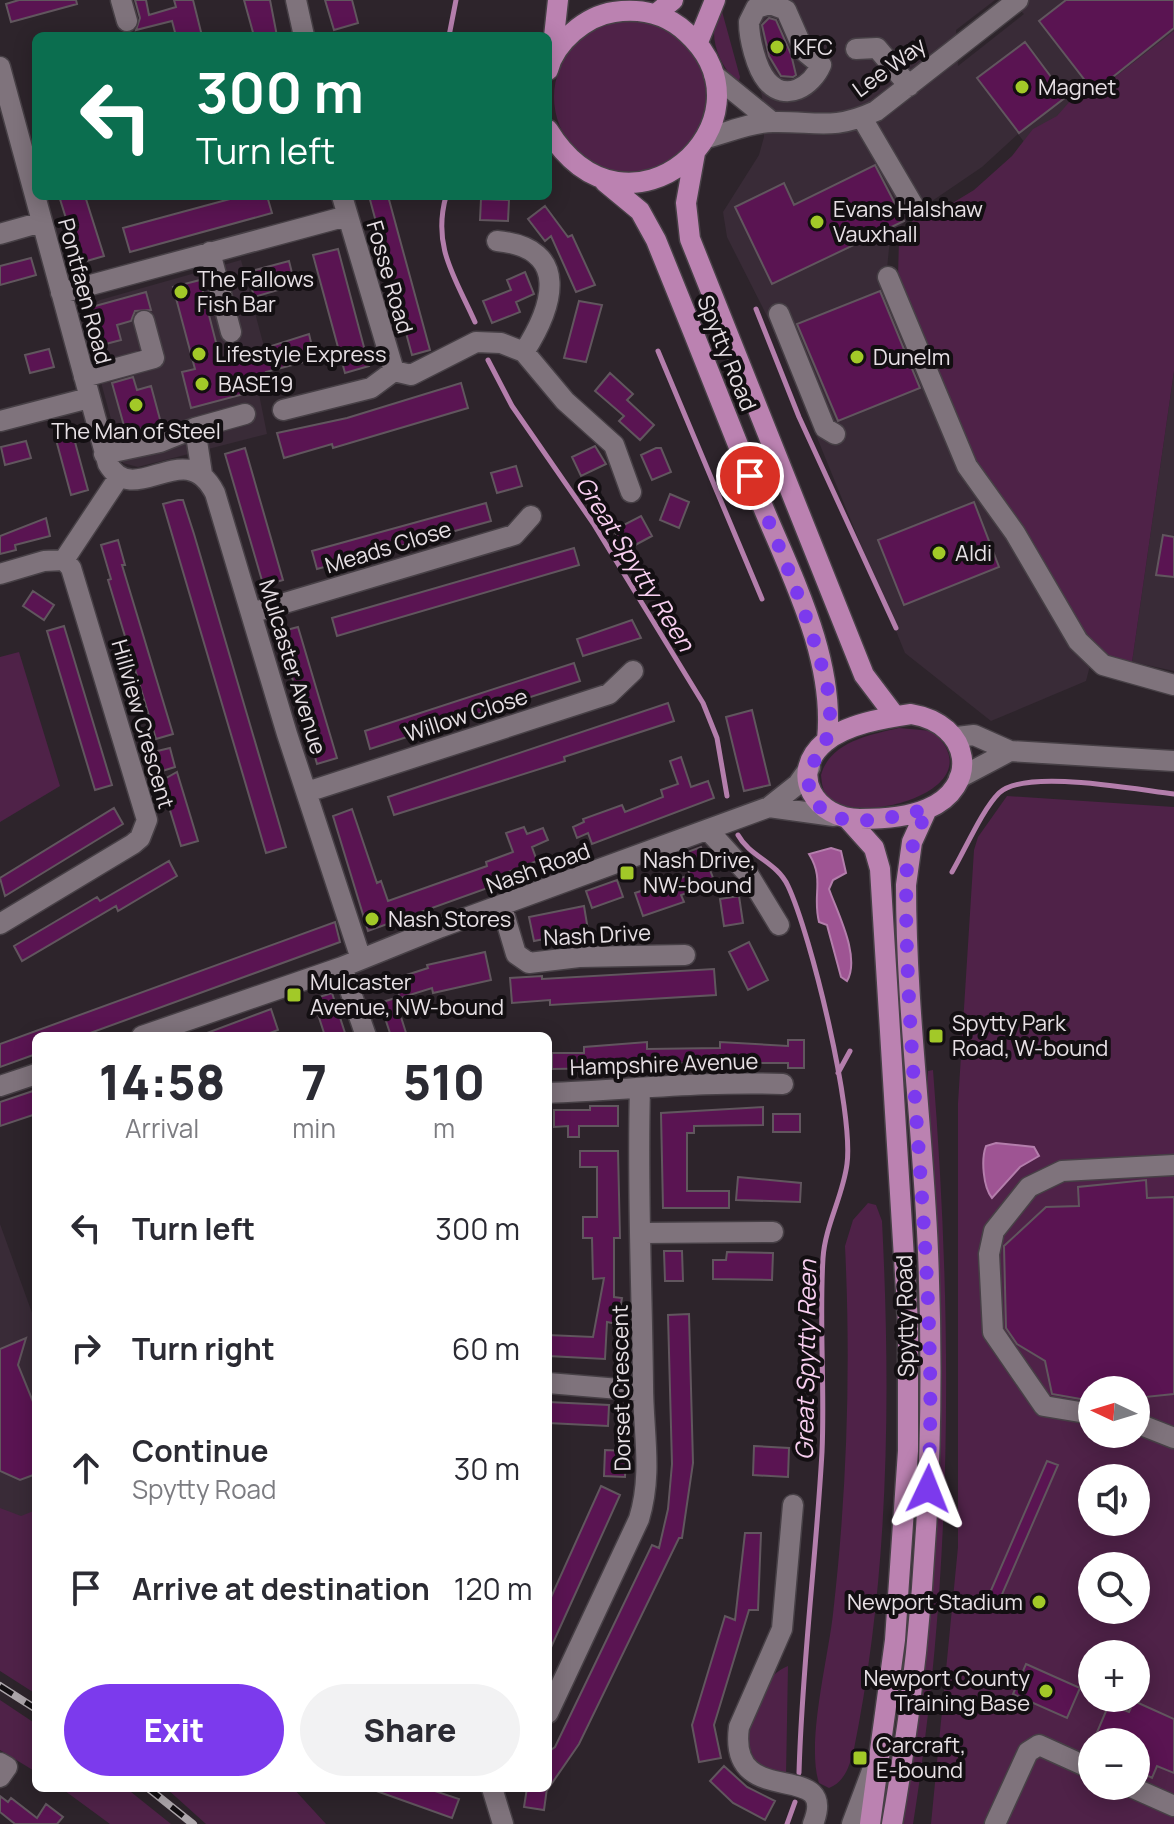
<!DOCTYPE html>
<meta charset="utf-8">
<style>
:root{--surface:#fff;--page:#f2f2f3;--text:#2b2b33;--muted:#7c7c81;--accent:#7c3aed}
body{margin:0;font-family:Manrope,sans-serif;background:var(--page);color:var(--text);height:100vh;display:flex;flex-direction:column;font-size:30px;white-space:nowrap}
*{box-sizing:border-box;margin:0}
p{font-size:26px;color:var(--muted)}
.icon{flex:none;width:44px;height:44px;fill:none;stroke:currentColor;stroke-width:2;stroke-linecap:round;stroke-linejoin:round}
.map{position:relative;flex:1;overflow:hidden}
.details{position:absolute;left:32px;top:1032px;width:520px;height:760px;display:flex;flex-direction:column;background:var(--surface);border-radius:12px;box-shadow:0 4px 20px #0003}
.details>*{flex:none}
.banner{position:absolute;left:32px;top:32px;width:520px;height:168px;border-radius:12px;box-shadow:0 4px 20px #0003;background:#0b6e4f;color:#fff;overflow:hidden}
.needle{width:52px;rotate:274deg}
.buttons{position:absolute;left:1078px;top:1376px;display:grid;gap:16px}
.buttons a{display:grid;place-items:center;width:72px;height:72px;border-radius:50%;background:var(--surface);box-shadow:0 4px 20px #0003;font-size:40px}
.pin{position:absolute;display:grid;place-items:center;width:68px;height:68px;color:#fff;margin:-34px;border:4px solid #fff;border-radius:50%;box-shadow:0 2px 8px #0007}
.me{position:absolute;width:88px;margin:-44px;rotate:2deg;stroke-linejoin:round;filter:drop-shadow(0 0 6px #0008)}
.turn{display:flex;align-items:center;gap:28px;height:168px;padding:0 32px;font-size:36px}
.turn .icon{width:104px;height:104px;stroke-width:2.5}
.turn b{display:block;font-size:56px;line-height:68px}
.eta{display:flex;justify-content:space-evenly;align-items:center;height:136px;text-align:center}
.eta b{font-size:48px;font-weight:800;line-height:56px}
.cta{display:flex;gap:16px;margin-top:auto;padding:16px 32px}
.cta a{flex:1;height:92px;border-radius:48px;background:var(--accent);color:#fff;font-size:32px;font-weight:800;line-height:92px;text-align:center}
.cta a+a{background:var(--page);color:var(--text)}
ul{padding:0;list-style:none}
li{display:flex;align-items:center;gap:24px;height:120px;padding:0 32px}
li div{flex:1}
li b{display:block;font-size:30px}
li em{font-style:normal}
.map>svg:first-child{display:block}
.built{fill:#392b37}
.green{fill:#4f2248;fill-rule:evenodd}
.water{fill:#9e5493;stroke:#b47eac;stroke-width:2}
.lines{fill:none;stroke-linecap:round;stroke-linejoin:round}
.stream{stroke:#b47eac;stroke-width:5}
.building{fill:#5a1452;stroke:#61565e;stroke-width:2}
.minor-casing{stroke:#474046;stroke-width:23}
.major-casing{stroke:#474046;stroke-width:23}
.minor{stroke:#7f737c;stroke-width:20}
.major{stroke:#bb82b1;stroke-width:20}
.rail-casing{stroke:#ada6ab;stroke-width:8}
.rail{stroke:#130f12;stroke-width:5;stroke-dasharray:15;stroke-linecap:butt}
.route{stroke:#7c3aed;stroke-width:14;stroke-dasharray:0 25.2}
.poi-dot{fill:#a2c928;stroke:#130f12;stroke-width:3}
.labels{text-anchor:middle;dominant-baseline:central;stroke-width:8;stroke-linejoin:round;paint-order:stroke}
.poi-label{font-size:22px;fill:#e7e0e5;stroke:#130f12;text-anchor:start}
.street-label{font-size:22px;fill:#e7e0e5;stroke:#130f12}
.water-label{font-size:24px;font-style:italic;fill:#f8cff0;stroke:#130f12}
</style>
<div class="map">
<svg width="1174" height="1824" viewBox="0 0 1174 1824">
<rect width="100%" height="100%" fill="#2d242b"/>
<path class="built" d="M 755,0 L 995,0 L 956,30 L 958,66 L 1024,14 L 1009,0 L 1174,0 L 1174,57 L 1035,156 L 1018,134 L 982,167 L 910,216 L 890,238 L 887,269 L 935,393 L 1092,658 L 1086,681 L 991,721 L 905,653 L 769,320 L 727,237 L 723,212 L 759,155 L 764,137 L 762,96 L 751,59 Z
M 241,260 L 275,388 L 259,394 L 267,434 L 138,467 L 123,463 L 84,320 L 85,309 L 100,300 Z
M 1174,371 L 1174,671 L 1132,662 Z
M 0,1224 L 36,1324 L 36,1598 L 0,1576 Z"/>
<path class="green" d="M 720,4 L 740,77 L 738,85 C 716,59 707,36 720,4 Z
M554 97a76 76 0 1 1 152 0a76 76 0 1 1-152 0Z
M 1174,31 L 1174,371 L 1132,662 L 1112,662 L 1090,646 L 1032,540 L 975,464 L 898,277 L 899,239 L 913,220 L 946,207 L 974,190 L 1012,156 L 1033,129 L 1057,116 L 1071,100 L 1092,95 Z
M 19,652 L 60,786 L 0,822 L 0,657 Z
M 899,728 L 932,731 C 998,789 860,827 829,798 C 822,791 822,783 821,775 C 830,742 869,735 899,728 Z
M 1007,796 L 1174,807 L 1174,1824 L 931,1824 L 958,1547 L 958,1103 L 974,850 L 978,837 ZM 1092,1390 L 1136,1390 L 1136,1434 L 1092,1434 ZM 1092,1478 L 1136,1478 L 1136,1522 L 1092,1522 ZM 1092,1566 L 1136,1566 L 1136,1610 L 1092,1610 ZM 1092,1654 L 1136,1654 L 1136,1698 L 1092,1698 ZM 1092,1742 L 1136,1742 L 1136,1786 L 1092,1786 Z
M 933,1070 C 953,1323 953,1573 913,1824 L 901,1824 L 927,1621 L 926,1102 L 928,1071 Z
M 868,1203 L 876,1205 L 882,1221 C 891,1399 889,1579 853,1754 C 848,1769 844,1782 829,1788 L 819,1783 C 806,1743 828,1659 833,1614 C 847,1492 851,1369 845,1246 L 853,1220 Z
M 0,1508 L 21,1516 L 36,1510 L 36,1694 L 0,1671 Z
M 788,1666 L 786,1776 C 725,1773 748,1681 788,1666 Z
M 0,1700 L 36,1724 L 36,1772 L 0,1750 Z
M 61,1788 L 126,1788 L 171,1824 L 110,1824 Z
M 166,1788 L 293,1788 L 326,1824 L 206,1824 Z"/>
<path class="water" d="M 831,848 L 841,851 L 846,873 L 833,880 L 829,889 C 837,912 861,957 847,981 L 841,977 L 827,925 L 819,922 C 812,894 825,880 809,854 Z
M 996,1143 L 1034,1147 L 1039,1156 L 1020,1167 L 992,1198 C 983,1187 981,1159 986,1146 Z"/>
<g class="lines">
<path class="stream" d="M 449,36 L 456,0
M 446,196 C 432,247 455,277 475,322
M 756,309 L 799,417 L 896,628
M 658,351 L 762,599
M 488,360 L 512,406 L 593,523 L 703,703 L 717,738 L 727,796
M 738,835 C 750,857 777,862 788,886 C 811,935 854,1112 847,1164 C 843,1196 825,1226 823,1258 C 819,1322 825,1387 822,1452 C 816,1559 802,1665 799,1773
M 952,872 C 965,850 982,810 999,793 C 1025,768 1138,790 1174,794
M 838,1073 L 850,1051
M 787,1824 L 795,1802"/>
</g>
<path class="building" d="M 19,0 L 76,0 L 77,4 L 11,22 L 6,4 Z
M 135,0 L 146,0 L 149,15 L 176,7 L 174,0 L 193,0 L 202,36 L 176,36 L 172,21 L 136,30 L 140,18 Z
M 244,0 L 270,0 L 277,36 L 254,36 Z
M 325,0 L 352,0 L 358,23 L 334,30 Z
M 1066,0 L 1174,0 L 1174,28 L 1094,92 L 1039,21 Z
M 769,18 L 776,20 L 791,54 L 796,75 L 793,77 L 781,76 L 769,56 L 762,25 Z
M 1025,42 L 1066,97 L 1019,133 L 977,78 Z
M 875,165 L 904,221 L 772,284 L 735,207 L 784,183 L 794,205 Z
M 59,196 L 85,196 L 104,256 L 80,263 Z
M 241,196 L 267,196 L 272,213 L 130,252 L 123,228 Z
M 369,196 L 388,196 L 430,350 L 412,355 Z
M 481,199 L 509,200 L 508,221 L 480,220 Z
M 545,206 L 568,237 L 572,235 L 595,285 L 576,292 L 551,236 L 545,241 L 528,219 Z
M 338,249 L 369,366 L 345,373 L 313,255 Z
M 31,258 L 36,275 L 0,285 L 0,266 Z
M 289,261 L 295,285 L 254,297 L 248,272 Z
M 525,272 L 534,294 L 516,302 L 520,312 L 492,323 L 483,301 L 511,290 L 507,280 Z
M 200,280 L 221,362 L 309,334 L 315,359 L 266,372 L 270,387 L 191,408 L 182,372 L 195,369 L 173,287 Z
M 880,291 L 920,388 L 838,421 L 797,324 Z
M 146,292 L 151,310 L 135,311 L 131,321 L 117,325 L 121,340 L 98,346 L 88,308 Z
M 579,301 L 602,305 L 586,362 L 564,358 Z
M 49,349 L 54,367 L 30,373 L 25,355 Z
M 610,373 L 633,394 L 627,400 L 654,425 L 640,440 L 619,421 L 624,416 L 595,391 Z
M 133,377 L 137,390 L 151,386 L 161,423 L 126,433 L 112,383 Z
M 461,383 L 468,408 L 333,448 L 332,444 L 284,458 L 277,433 L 347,418 Z
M 72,431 L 88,490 L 71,495 L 55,436 Z
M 26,441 L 31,458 L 5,465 L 1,447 Z
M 595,446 L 606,464 L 581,476 L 572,457 Z
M 245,448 L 283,580 L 269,584 L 263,584 L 225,454 Z
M 656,448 L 661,448 L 671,472 L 652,480 L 641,455 Z
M 516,466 L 522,486 L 497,493 L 491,473 Z
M 670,494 L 689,502 L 679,528 L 660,520 Z
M 178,500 L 183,500 L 194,534 L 286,847 L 266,853 L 163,504 Z
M 974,502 L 999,567 L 904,605 L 878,540 Z
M 486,503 L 491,521 L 317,569 L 312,551 Z
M 641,516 L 652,536 L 624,551 L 614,530 Z
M 46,518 L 50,536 L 15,545 L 16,550 L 0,554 L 0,536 Z
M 1163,535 L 1174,537 L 1174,577 L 1156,575 Z
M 118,540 L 125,565 L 122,565 L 173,734 L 156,739 L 108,580 L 111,579 L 101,545 Z
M 574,548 L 579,565 L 337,636 L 332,618 Z
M 33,591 L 54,605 L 44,620 L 23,606 Z
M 632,620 L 641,638 L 583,656 L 577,639 Z
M 64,626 L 112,785 L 95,790 L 47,631 Z
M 298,627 L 337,758 L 317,764 L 279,632 Z
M 574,663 L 580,681 L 370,749 L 365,731 Z
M 668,703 L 674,721 L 564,757 L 565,761 L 394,815 L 388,797 Z
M 752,710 L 770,785 L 744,791 L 726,717 Z
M 170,748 L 175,767 L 159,772 L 153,752 Z
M 681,757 L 691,787 L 708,781 L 714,798 L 592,844 L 588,833 L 577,838 L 573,827 L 584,822 L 583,819 L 622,805 L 625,812 L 663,797 L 661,790 L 678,784 L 670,761 Z
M 177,772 L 198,841 L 181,846 L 161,781 Z
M 114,808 L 123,824 L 5,896 L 0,878 Z
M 352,809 L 377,883 L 381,881 L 388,901 L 487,866 L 486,862 L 513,852 L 506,833 L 524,827 L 527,834 L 543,828 L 548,840 L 532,847 L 537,861 L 508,872 L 510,880 L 368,931 L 333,816 Z
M 701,847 L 715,883 L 681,895 L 684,902 L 643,916 L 635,893 L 690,875 L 682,854 Z
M 169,861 L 177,876 L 118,911 L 116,906 L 22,961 L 14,946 L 97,897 L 100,901 Z
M 617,880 L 623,897 L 592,908 L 586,891 Z
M 739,896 L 743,923 L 724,926 L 720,899 Z
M 584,906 L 588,930 L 534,941 L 529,917 Z
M 335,922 L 340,942 L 82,1036 L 36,1036 L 36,1054 L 0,1067 L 0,1044 Z
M 749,942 L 768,980 L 748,990 L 729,952 Z
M 485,952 L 491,980 L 433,993 L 432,988 L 400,998 L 394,979 L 428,968 L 427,965 Z
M 714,969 L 716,995 L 550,1005 L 550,1000 L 512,1003 L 510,978 L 542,976 L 542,979 Z
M 332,993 L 346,1036 L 325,1036 L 313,999 Z
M 395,998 L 407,1036 L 391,1036 L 380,1003 Z
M 271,1009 L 278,1030 L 262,1036 L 199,1036 Z
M 788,1040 L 804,1040 L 804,1068 L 788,1068 L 788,1063 L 612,1063 L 612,1068 L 552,1069 L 552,1053 L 584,1053 L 584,1047 L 647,1042 L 647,1049 L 720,1048 L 720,1042 L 788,1046 Z
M 36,1090 L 36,1114 L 0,1126 L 0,1102 Z
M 590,1106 L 618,1106 L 618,1126 L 579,1126 L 579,1137 L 568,1137 L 568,1126 L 554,1127 L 554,1110 L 590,1110 Z
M 763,1107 L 763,1125 L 694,1126 L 694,1133 L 687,1133 L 687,1191 L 729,1191 L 729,1208 L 663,1208 L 661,1113 Z
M 773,1114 L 800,1114 L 800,1132 L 773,1132 Z
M 580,1151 L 618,1151 L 620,1238 L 614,1238 L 614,1297 L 622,1298 L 617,1324 L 607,1322 L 605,1359 L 548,1356 L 548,1335 L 593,1337 L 604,1278 L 593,1279 L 592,1238 L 583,1238 L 583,1217 L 597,1217 L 597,1167 L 580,1167 Z
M 738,1177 L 801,1183 L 800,1202 L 736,1200 Z
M 1146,1180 L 1147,1198 L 1174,1197 L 1174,1394 L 1136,1398 L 1136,1390 L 1092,1390 L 1092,1401 L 1052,1394 L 1045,1361 L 1017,1344 L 1006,1328 L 1004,1246 L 1046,1207 L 1079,1206 L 1078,1187 Z
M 664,1251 L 682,1251 L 683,1281 L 665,1281 Z
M 727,1252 L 773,1253 L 772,1280 L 713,1279 L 713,1260 L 726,1260 Z
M 689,1314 L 693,1463 L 682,1538 L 679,1538 L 579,1744 L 548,1789 L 548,1752 L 555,1747 L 652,1545 L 659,1548 L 668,1509 L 672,1464 L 668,1315 Z
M 26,1338 L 18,1365 L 36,1409 L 36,1474 L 20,1480 L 0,1471 L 0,1349 Z
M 548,1402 L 609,1405 L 608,1426 L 548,1423 Z
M 754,1446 L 789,1448 L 788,1477 L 753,1475 Z
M 605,1450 L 626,1451 L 625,1477 L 604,1476 Z
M 1047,1461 L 1058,1465 L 1000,1599 L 989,1595 Z
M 601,1486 L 620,1495 L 548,1654 L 548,1604 Z
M 745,1533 L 761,1533 L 758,1610 L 749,1610 L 714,1725 L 721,1758 L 699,1762 L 692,1725 L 725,1616 L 735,1620 Z
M 1026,1664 L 1080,1688 L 1067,1718 L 1013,1694 Z
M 1134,1701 L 1174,1719 L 1174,1773 L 1157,1766 L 1152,1778 L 1136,1770 L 1136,1742 L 1106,1742 L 1095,1737 L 1109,1704 L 1129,1712 Z
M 724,1766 L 747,1787 L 775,1801 L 765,1820 L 733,1803 L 710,1781 Z
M 368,1788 L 426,1788 L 459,1799 L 452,1818 Z
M 527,1788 L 547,1788 L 544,1810 L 524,1807 Z
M 0,1796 L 8,1802 L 11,1798 L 37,1818 L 46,1804 L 63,1817 L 57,1824 L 15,1824 L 0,1812 Z"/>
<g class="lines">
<defs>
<path id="minor" d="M 121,0 L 127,21
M 296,0 L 304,36
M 770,4 L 786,10 L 804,51 L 821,65 C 812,86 786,103 767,81 C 756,68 749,38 749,22 L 756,8 Z
M 856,49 L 877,48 L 909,86
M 0,67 L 108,464 C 135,510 185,434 215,493 L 287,734 L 361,959
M 714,75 L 772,122
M 862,118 L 913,205
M 706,138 C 727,133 751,122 773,122 C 816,121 833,131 876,111 L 1018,0
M 0,234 L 42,222
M 497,241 C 572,248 553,307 524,352
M 210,252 L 231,332
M 888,277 L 967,466 L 1015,533 L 1078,641 L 1103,665 L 1174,685
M 61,293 L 347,216
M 779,314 L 825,428 L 835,434
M 394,371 L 411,375 L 476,342 L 501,343 L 524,352 L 565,401 L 614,445 L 631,492
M 84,377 L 154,358 L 144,321
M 283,410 L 371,388 L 394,371 L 342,196
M 0,421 L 89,398
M 104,454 L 160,442 L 195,428
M 202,474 L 195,428 L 245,414
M 64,560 L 119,477
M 0,574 L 44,561 L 64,560 L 71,568 L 147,820 L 140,838 L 133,844 L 0,924
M 251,613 L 514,535 L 531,516
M 957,737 L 974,735 L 1010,751 L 1174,761
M 959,778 L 1010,751
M 307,792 L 609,694 L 633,671
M 769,807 L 834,816
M 708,830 L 748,874 L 779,925
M 502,907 L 516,954 L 529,963 L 579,957 L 685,955
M 342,967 L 366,1036
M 142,1036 L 342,967 L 441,927 L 769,807 L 798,784 L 810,767
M 0,1086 L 36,1074
M 548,1093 C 627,1090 704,1081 783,1084
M 643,1233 L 773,1232
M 548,1383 L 643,1391
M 1092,1414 L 1044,1406 L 993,1332 L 989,1254 L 994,1231 L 1029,1187 L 1062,1171 L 1174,1165
M 1136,1423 L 1174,1438
M 793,1505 L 782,1629 L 739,1727 C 727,1814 840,1756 813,1824
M 548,1713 L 639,1519 C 653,1473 643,1432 643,1385 C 642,1287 637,1188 640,1089
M 0,1763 L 7,1767 L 0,1777
M 1129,1786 L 1174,1806
M 492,1788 L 503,1824
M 852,1824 L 873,1768
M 995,1824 L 1028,1752 L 1039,1745 L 1092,1769"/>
<path id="major" d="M 656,14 L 673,0
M 698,42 L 715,0
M 552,55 L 558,0
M 548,70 C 555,42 586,16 614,12 C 641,8 667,14 687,33 C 782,120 628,260 548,130
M 695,153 L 686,203 L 690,239 L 864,675 L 895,716
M 605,182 L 640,211 L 656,240 C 690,323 723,407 756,490 C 787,568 836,655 827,740
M 911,714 C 972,724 980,787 927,809 C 908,817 881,819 860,819 C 816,819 787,774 825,742 C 846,724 884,718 911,714 Z
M 848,819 L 874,848 L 880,869 L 908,1323 L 908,1451 L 895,1640 L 870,1824
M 892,1824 C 925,1636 936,1444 928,1252 C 923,1130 906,1008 906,885 L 912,842 L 927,809"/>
</defs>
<use href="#minor" class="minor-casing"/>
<use href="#major" class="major-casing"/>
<use href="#minor" class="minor"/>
<use href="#major" class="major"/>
<defs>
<path id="rail" d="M 0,1686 L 36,1709
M 148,1788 L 193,1824"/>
</defs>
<use href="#rail" class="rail-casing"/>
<use href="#rail" class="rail"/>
</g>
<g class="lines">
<path class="route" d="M 750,476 C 772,530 796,585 814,641 C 821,664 830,688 830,712 C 830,721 829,735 825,742 C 814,760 800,782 816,803 C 840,834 896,816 927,809 L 907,861 L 906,903 C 908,1099 939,1293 928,1489"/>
</g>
<g class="poi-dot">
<circle cx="777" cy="47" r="8"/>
<circle cx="1022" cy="87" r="8"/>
<circle cx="817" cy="222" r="8"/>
<circle cx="181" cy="292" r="8"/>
<circle cx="199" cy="354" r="8"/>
<circle cx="857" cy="357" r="8"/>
<circle cx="202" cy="384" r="8"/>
<circle cx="136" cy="405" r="8"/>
<circle cx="939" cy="553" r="8"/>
<rect x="619" y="865" width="16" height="16" rx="4"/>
<circle cx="372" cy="919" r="8"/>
<rect x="286" y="987" width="16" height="16" rx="4"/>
<rect x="928" y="1028" width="16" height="16" rx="4"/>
<circle cx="1039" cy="1602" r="8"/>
<circle cx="1046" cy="1691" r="8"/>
<rect x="852" y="1750" width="16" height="16" rx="4"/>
</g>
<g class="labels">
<g class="poi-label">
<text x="793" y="47">KFC</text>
<text x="1038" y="87">Magnet</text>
<text x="833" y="209">Evans Halshaw<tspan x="833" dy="25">Vauxhall</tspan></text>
<text x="197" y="279">The Fallows<tspan x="197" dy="25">Fish Bar</tspan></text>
<text x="215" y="354">Lifestyle Express</text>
<text x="873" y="357">Dunelm</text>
<text x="218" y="384">BASE19</text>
<text x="136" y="431" text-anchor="middle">The Man of Steel</text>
<text x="955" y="553">Aldi</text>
<text x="643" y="860">Nash Drive,<tspan x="643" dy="25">NW-bound</tspan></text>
<text x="388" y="919">Nash Stores</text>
<text x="310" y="982">Mulcaster<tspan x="310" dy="25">Avenue, NW-bound</tspan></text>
<text x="952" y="1023">Spytty Park<tspan x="952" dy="25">Road, W-bound</tspan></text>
<text x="1023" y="1602" text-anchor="end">Newport Stadium</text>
<text x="1030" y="1678" text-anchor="end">Newport County<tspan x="1030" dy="25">Training Base</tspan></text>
<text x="876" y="1745">Carcraft,<tspan x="876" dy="25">E-bound</tspan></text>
</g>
<g class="street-label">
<text transform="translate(889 67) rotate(-36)">Lee Way</text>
<text transform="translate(390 277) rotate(74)">Fosse Road</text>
<text transform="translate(85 291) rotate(75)">Pontfaen Road</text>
<text transform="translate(727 353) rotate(68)">Spytty Road</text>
<text transform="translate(388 547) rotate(-17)">Meads Close</text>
<text transform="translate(293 667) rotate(73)">Mulcaster Avenue</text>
<text transform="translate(466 715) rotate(-18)">Willow Close</text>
<text transform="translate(143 724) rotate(74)">Hillview Crescent</text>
<text transform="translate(538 868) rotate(-20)">Nash Road</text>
<text transform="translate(597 935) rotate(-3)">Nash Drive</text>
<text transform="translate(664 1064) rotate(-2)">Hampshire Avenue</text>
<text transform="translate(905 1316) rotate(-91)">Spytty Road</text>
<text transform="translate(621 1388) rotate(-91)">Dorset Crescent</text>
</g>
<g class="water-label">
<text transform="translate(636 563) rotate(58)">Great Spytty Reen</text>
<text transform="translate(805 1360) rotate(-89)">Great Spytty Reen</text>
</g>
</g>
</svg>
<div class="buttons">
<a><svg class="needle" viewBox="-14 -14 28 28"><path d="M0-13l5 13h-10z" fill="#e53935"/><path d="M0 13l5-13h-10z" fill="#7c7c81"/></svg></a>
<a><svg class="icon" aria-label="sound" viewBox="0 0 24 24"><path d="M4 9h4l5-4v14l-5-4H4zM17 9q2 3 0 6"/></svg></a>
<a><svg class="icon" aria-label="search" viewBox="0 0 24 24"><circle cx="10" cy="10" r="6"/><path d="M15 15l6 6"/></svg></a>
<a>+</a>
<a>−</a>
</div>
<div class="pin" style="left:750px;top:476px;background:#d93025"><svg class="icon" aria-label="arrive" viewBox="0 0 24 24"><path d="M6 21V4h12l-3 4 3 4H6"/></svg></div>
<svg class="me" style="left:928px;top:1489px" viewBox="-20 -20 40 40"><path d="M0-17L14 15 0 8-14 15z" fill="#7c3aed" stroke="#fff" stroke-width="4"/></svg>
<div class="banner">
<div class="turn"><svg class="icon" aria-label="left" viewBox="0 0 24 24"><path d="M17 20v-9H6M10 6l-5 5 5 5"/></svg><div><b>300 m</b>Turn left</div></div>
</div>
<section class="details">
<div class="eta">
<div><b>14:58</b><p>Arrival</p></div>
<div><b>7</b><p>min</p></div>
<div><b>510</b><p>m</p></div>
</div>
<ul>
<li><svg class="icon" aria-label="left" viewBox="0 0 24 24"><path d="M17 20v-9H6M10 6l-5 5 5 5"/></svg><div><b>Turn left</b></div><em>300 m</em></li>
<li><svg class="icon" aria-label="right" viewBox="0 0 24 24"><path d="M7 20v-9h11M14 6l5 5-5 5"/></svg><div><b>Turn right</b></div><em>60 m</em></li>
<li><svg class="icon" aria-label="ahead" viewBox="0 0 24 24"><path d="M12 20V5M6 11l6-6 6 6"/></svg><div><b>Continue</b><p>Spytty Road</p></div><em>30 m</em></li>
<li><svg class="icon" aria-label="arrive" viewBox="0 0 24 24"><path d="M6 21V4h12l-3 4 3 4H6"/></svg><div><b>Arrive at destination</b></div><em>120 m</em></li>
</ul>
<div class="cta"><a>Exit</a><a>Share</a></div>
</section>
</div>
